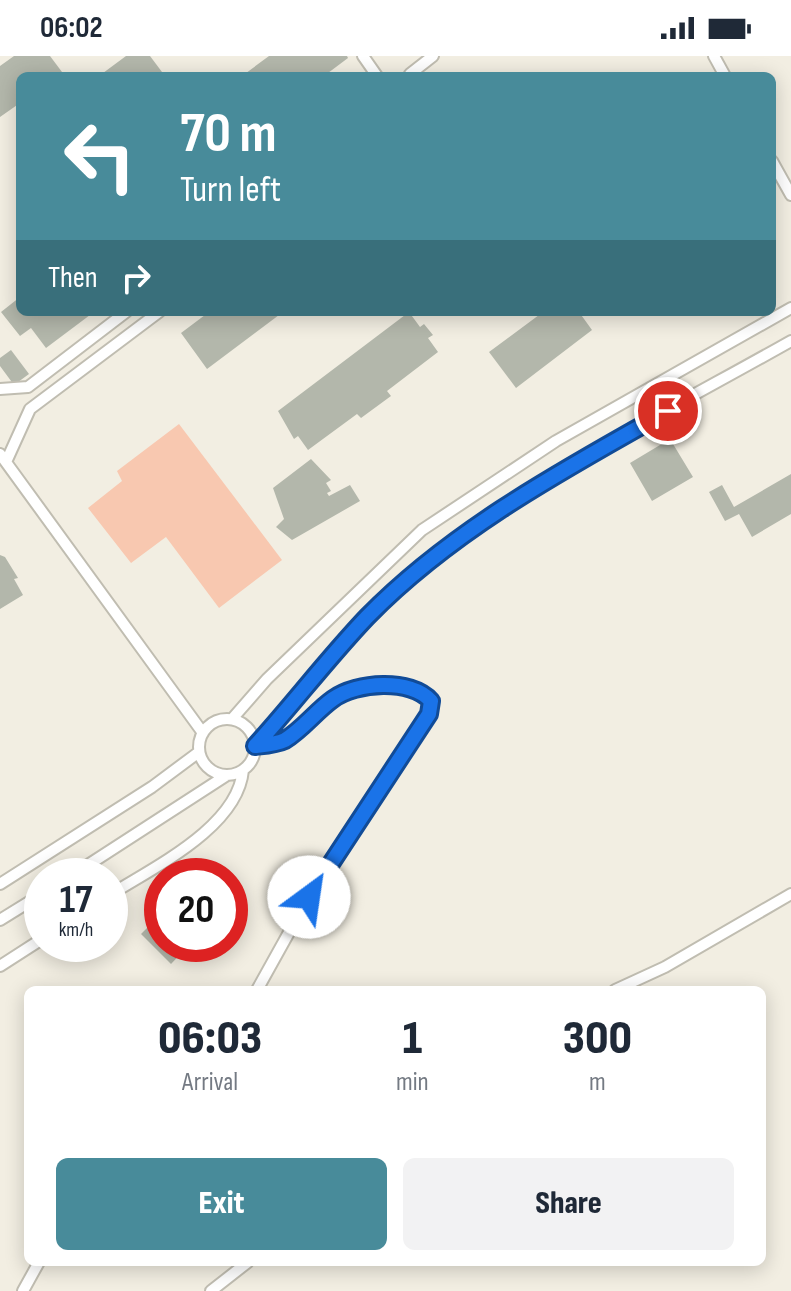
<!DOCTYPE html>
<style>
:root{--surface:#fff;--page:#f2f2f3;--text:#1f2937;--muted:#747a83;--accent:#488b9a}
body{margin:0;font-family:"Sofia Sans Condensed",sans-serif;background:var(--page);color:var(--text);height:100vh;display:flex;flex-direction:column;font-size:30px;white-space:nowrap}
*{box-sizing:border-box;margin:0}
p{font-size:26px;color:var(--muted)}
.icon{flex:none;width:44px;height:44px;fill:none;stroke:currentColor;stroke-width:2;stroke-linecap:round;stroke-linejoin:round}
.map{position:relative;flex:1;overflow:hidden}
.details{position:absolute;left:24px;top:930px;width:742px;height:280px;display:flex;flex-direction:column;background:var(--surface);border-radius:12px;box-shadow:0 4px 20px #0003}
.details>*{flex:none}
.guide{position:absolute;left:16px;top:16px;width:760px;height:244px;border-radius:12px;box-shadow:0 4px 20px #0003;background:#488b9a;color:#fff;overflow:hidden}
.speed{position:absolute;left:24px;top:802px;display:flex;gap:16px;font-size:40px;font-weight:700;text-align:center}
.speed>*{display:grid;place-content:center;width:104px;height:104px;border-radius:50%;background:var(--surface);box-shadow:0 4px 20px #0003;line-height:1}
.speed small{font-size:20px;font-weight:400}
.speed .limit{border:12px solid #d22;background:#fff;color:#111}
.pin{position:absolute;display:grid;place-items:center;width:68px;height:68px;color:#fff;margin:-34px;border:4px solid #fff;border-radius:50%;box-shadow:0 2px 8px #0007}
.me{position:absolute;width:88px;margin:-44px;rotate:31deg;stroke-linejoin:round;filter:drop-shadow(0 0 6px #0008)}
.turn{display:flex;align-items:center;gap:28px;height:168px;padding:0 32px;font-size:36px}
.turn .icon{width:104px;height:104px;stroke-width:2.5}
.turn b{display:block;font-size:56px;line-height:68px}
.then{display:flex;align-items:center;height:76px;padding:0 32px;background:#0003;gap:16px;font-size:30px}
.eta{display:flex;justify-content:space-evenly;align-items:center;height:136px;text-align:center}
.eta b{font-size:48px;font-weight:800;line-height:56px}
.button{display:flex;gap:16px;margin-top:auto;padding:16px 32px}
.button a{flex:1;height:92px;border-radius:12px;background:var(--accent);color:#fff;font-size:32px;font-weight:800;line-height:92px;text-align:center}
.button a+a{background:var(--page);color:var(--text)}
.status{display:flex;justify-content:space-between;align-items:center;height:56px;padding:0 40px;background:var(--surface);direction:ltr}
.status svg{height:22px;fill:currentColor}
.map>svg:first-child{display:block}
.green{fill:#f8c8b0}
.building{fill:#b3b7ab}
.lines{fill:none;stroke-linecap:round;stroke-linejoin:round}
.lane-casing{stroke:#c0bdb1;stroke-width:14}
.lane{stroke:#fff;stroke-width:10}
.route-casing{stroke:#114b97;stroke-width:20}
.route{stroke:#1a73e8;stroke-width:14}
</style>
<div class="status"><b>06:02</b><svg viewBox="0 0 49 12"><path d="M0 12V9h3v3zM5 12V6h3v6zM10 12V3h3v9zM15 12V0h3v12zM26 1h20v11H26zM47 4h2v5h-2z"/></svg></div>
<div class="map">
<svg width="791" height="1235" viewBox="0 0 791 1235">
<rect width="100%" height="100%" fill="#f2eee2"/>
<path class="green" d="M 179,368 L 282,504 L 219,552 L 166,481 L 131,507 L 88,452 L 122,425 L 117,415 Z"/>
<path class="building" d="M 14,0 L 50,0 L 62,16 L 57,20 L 20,20 L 20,47 L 0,61 L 0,10 Z
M 126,0 L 150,0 L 165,20 L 99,20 Z
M 269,0 L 347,0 L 348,2 L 324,20 L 242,20 Z
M 20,241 L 20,256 L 94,256 L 46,292 L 31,272 L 20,280 L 1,256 Z
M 209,256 L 283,256 L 207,313 L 181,277 Z
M 409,256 L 420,271 L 424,268 L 433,279 L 428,282 L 438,296 L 387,335 L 391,340 L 361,362 L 357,358 L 308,394 L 298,380 L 294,383 L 278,355 Z
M 543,256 L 579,256 L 592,274 L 516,332 L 489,296 Z
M 11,294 L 29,318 L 14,329 L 0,310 L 0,302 Z
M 670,383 L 693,421 L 652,445 L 630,407 Z
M 311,403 L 331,424 L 326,427 L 331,435 L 327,437 L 329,440 L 350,429 L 360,445 L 292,484 L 276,471 L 284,463 L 273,432 Z
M 791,418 L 791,458 L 752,481 L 739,458 L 725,465 L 709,436 L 722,429 L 734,451 Z
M 0,499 L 5,501 L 18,522 L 14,523 L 23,539 L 0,553 Z
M 207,811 L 217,820 L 198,820 Z
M 162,857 L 162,888 L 190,888 L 171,908 L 141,878 Z"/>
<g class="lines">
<defs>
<path id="lane" d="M 363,0 L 377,20
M 714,0 L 725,20
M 410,18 L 433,0
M 772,105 L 791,139
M 0,333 L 28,331 L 126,256
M 0,398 L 203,677
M 6,406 L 30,353 L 159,256
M199 691a28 28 0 1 1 56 0a28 28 0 1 1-56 0Z
M 232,663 L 267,623 L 422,474 L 556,385 L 791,252
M 255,690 C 305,635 350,574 407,526 C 521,427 660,359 791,285
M 255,690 C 264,689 277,688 285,684 C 303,673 316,655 333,643 C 356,626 411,622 431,645 L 429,658 L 322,817 L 257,934
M 71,820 L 227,719
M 0,828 L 152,731 L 199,696
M 110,839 C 154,811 238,771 243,714
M 0,864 L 42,838
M 0,910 L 42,883
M 615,934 L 665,911 L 791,838
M 23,1235 L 39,1206
M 211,1235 L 248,1206"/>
</defs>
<use href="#lane" class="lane-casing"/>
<use href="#lane" class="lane"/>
</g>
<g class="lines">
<defs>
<path id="route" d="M 309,841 L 429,658 L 431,645 C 411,622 356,626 333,643 C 316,655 303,673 285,684 C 277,688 264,689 255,690 C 293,648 328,602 367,561 C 452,474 563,414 668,355"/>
</defs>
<use href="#route" class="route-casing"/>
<use href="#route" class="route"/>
</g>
</svg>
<div class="speed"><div>17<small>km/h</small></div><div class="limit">20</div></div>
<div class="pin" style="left:668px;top:355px;background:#d93025"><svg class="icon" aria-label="arrive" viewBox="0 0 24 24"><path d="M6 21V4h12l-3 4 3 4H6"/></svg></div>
<svg class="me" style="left:309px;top:841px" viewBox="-20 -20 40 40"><circle r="19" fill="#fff"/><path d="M0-13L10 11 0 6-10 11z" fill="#1a73e8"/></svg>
<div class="guide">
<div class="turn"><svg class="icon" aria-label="left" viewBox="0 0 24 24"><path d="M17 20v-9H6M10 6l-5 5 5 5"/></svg><div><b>70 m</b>Turn left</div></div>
<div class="then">Then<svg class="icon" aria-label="right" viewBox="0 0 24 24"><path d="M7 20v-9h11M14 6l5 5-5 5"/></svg></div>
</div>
<section class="details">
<div class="eta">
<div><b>06:03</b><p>Arrival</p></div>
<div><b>1</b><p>min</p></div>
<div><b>300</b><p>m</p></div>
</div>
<div class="button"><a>Exit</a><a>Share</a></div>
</section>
</div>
